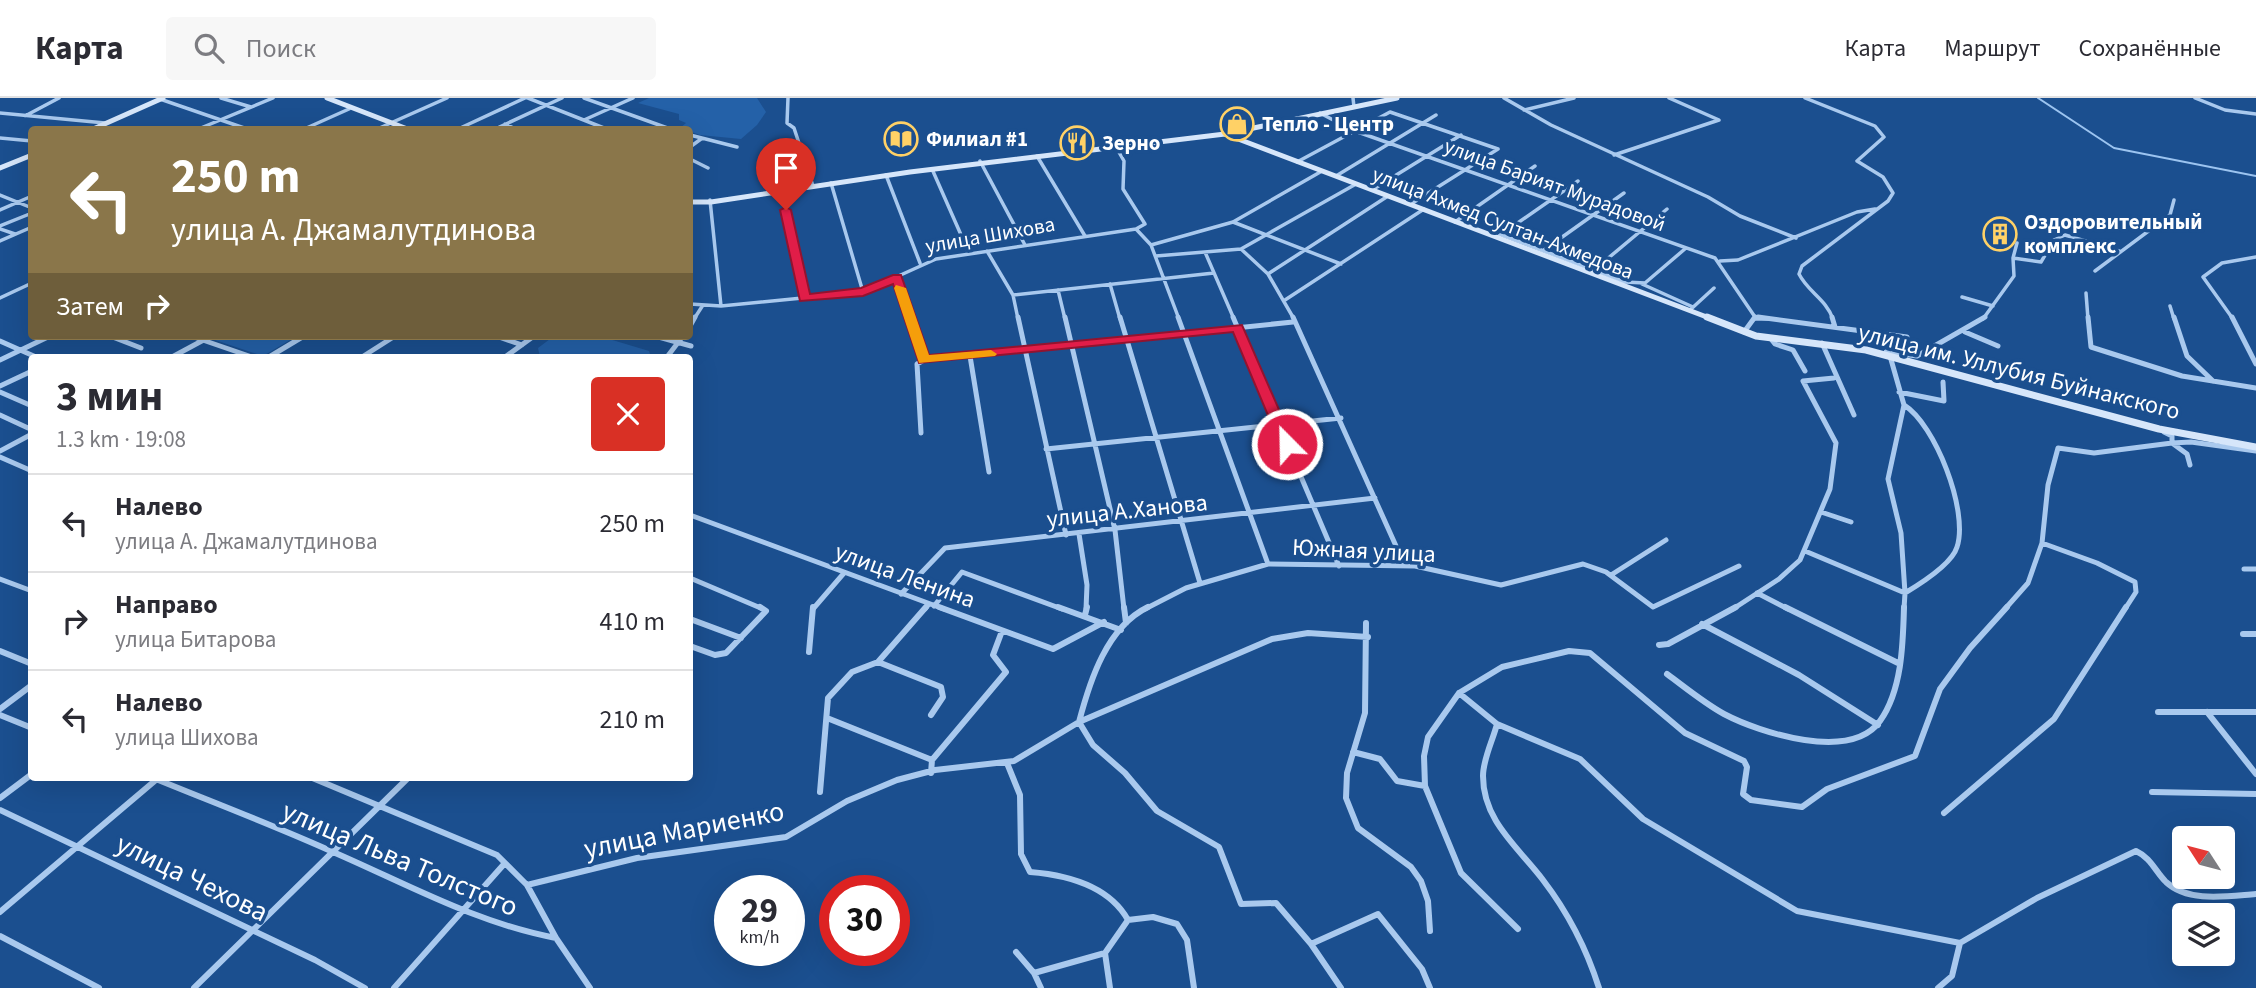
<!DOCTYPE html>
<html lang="ru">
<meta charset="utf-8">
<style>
:root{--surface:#fff;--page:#f7f7f7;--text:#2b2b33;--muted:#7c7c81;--line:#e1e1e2}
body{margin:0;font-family:"Source Sans 3",sans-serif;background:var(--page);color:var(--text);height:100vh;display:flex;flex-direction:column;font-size:26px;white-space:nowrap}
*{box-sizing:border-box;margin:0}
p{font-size:23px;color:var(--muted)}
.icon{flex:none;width:38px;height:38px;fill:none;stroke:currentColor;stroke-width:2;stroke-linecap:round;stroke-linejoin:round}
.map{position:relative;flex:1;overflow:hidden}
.panel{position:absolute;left:28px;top:256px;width:665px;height:427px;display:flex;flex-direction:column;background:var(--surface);border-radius:7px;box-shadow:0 7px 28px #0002}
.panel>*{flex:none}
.banner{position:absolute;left:28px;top:28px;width:665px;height:214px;border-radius:7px;box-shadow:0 7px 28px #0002;background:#8a764a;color:#fff;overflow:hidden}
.needle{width:46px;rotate:306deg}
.tools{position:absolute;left:2172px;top:728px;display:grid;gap:14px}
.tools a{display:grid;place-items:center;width:63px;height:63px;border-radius:7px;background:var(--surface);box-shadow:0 7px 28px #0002;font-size:35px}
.speed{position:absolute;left:714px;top:777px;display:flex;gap:14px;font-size:35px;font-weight:700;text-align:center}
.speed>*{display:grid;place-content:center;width:91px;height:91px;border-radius:50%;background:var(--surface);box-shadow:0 7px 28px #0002;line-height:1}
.speed small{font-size:18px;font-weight:400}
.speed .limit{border:10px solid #d22;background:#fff;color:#111}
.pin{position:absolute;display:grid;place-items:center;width:60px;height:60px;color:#fff;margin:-72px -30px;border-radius:50% 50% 50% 0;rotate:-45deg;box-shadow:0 0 7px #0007}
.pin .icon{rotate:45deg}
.me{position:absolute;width:77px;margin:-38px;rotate:337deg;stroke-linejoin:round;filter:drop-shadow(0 0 5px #0008)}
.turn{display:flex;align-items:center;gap:24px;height:147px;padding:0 28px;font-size:32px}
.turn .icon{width:91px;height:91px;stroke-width:2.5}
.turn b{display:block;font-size:49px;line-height:60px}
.then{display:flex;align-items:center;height:66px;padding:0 28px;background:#0003;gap:14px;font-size:26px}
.round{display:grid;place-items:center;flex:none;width:74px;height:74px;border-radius:7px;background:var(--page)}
.head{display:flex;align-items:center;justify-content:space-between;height:119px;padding:0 28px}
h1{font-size:42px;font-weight:700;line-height:52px}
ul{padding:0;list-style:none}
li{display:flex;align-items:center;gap:21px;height:98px;padding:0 28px;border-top:2px solid var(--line)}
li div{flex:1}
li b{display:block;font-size:26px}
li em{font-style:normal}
header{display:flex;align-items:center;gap:42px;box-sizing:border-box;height:98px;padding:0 35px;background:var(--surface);border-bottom:2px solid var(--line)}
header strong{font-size:33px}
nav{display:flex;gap:38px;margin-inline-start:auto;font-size:24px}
.search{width:490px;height:63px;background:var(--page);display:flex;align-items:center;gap:18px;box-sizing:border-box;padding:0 24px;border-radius:7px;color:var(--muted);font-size:26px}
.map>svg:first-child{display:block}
.green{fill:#2461a8}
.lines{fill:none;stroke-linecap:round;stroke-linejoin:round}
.stream{stroke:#9cc4f0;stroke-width:2}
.pedestrian{stroke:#a9c9ee;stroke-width:4.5}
.minor-far2{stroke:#a9c9ee;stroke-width:3.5}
.minor-far1{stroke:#a9c9ee;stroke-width:5}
.minor{stroke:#a9c9ee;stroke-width:6}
.secondary-far1{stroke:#d6e6fa;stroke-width:5}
.secondary{stroke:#d6e6fa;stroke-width:7}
.route{fill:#e11d48;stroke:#92132f;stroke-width:2}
.slow{fill:#f59e0b}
.labels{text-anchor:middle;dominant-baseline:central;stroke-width:7;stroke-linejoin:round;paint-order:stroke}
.far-poi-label{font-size:21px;font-weight:bold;fill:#fff;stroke:#1b4f8f;text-anchor:start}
.far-street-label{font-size:21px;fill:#fff;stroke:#1b4f8f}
.street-label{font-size:24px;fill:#fff;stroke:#1b4f8f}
.near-street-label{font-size:28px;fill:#fff;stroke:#1b4f8f}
</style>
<header>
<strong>Карта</strong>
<div class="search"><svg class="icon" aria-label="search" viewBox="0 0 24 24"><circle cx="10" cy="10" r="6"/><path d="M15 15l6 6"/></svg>Поиск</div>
<nav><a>Карта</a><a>Маршрут</a><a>Сохранённые</a></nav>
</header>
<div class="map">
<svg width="2256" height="890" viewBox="0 0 2256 890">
<rect width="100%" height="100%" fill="#1b4f8f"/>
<path class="green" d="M 649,0 L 757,0 L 766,14 L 757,27 L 741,41 L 700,37 L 680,30 L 686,25 L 679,22 L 679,16 L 638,5 Z
M 216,238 L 297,238 L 263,258 L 212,241 Z
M 554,238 L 599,238 L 649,253 L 651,259 L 540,259 L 538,250 Z"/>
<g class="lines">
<path class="stream" d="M 2038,0 L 2114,50 L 2256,78"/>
<path class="pedestrian" d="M 191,238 L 252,259"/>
<path class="minor-far2" d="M 221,0 L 251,9
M 528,0 L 609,32
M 584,0 L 673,32
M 788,0 L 787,25 L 794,30 L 813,88
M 1353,0 L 1354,9
M 1504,0 L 1551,27 L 1708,99 L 1740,118 L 1796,140
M 1805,0 L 1875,28 L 1884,39 L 1857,63 L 1883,79 L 1893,95 L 1888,103 L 1802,168 L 1799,176 C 1808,194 1826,201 1833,221
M 2195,0 L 2225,12 L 2256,16
M 160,1 L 250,32
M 1524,12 L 1574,0
M 0,15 L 105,25
M 1320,15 L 1352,32 L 1715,160 L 1755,219
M 25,18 L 59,0
M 584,22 L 633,0
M 505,26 L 518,32
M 196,32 L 273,0
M 302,32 L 349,11
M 375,32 L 447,0
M 456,32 L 525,0
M 493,32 L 562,0
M 690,37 L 737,49
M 0,40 L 32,43
M 690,49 L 701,41
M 1614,57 L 1719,22 L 1669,0
M 1037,58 L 1085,138
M 690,61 L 708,70
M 980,63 L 1025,147
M 1297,64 L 1390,14 L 1498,51
M 932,71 L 969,155
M 886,77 L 920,165
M 1336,78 L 1436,17
M 831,85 L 863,194
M 781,90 L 804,200
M 1372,92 L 1461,37
M 0,97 L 32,110
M 710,102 L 721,208
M 1411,106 L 1498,51
M 0,112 L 32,98
M 1233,124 L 1341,166
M 1455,124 L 1535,68
M 0,128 L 32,115
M 0,131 L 15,136
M 1136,131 L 1151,147 L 1179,221
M 1502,137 L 1625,184
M 1499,138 L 1578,83
M 0,143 L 32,129
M 1151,147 L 1233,124 L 1322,73
M 1241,151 L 1268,176 L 1294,221
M 1544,152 L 1624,95
M 987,153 L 1013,197 L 1018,221
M 1205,154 L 1234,221
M 1156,158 L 1241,151 L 1356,86
M 2013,160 L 2041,164 L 2054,142 L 2065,137 L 2119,153
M 1720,163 L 1738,162 L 1857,114 L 1875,111
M 1594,172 L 1667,111
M 2095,173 L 2170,117 L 2174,102
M 1268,176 L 1388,98
M 897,179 L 911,221
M 1625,184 L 1645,185 L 1686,150
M 1110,186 L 1120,221
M 1642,186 L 1693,209
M 1058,192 L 1065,221
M 2086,195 L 2088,221
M 1013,197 L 1214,175
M 1962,199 L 1993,208
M 0,200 L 32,185
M 1285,202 L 1424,111
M 690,206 L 721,208 L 863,194 L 936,161 L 1136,131 L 1145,126 L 1123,91 L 1124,63 L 1116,49
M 2170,208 L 2174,221
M 1690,212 L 1714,190
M 694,221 L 703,207
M 1753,221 L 1772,221
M 1983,221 L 2014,178 L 2013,160 L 2017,145
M 2233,221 L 2203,179 L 2222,165 L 2256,159"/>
<path class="minor-far1" d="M 910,219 L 924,262 L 917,266 L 921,335
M 1018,219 L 1066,437
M 1065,219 L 1115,432 L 1124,511
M 1120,219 L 1200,485
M 1178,219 L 1268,466
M 1233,219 L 1339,468
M 1293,219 L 1405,468
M 1758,219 L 1907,239
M 1832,219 L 1835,229
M 2088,219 L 2091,249 L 2182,278 L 2256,290
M 2174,219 L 2187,258 L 2213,283
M 2232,219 L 2256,266
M 690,228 L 695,219
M 1744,234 L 1755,219
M 1965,234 L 1998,248
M 110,238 L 141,250
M 496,238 L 522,247
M 655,238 L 691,248
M 1771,241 L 1775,246 L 1793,252 L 1805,273
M 0,243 L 36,259
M 1822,245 L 1854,317
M 1886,254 L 1917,258 L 1985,219
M 970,258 L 989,374
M 1890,258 L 1904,307 C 1935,326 1969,413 1957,449 C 1952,466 1920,486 1905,495 L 1904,511
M 172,259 L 211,238
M 269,259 L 304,238
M 362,259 L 395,238
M 505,259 L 534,238
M 667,259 L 683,238
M 0,262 L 50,238
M 924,262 L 1293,224
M 0,288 L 32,273
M 0,294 L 32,308
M 1899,294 L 1944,303 L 1943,284
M 0,317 L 28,330
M 1046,351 L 1341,320
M 0,353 L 32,336
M 0,359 L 32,373
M 2190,367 L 2187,356 L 2172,345 L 2191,344 L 2256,353
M 1821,414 L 1851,424
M 690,417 L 944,511
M 1079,436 L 1087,487 L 1086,511
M 2042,445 L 2097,465 L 2135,484 L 2136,494 L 2125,511
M 1805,453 L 1905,495 L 1901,435 L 1888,381 L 1904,307
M 2244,471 L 2256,471
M 1611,477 L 1666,442
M 690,480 L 763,511
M 0,481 L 32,493
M 1757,495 L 1788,511
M 901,496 L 945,450 L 1375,400
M 934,508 L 962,474 L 1062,511
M 813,511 L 844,475
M 925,511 L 929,506
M 1145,511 L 1186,490 L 1268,466 L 1415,468 L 1501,487 L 1583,466 L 1606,474 L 1653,509 L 1739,468
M 1733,511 L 1779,481 L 1800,462 L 1830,391 L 1836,345 L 1803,283 L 1834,280
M 2005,511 L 2028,485 L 2042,445 L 2048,387 L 2058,350 L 2094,355 L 2172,345 L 2172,338 L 2164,334"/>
<path class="minor" d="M 939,509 L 1053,551 L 1104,524
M 1058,509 L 1121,532
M 1124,509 L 1126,525
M 1785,509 L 1898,565
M 1085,517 L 1087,509
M 690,521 L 741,540
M 1366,525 L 1365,615 L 1347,675 L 1346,700 L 1358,730 L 1411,769 L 1421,783 L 1428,803 L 1430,833
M 1702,526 L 1799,577 L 1878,627
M 2243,536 L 2256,536
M 1659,547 L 1668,546 L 1736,509
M 690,548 L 715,557 L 726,555 L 766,513 L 760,509
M 0,553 L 32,566
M 809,554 L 813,509
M 878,564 L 941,589 L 943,599 L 931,617
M 1667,576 C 1686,590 1704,605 1724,616 C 1760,635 1851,664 1880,623 C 1902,592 1903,546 1904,509
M 1459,595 L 1497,626 C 1493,642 1483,661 1483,678 C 1483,723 1518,749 1543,782 C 1569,816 1586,849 1599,890
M 0,611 L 32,587
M 2158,614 L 2256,614
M 2207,614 L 2256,676
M 0,617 L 32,630
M 827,620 L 932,662
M 1079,624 C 1090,582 1107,529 1148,509
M 1079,624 L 1093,647 L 1125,675 L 1157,713 L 1219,749 L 1241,806 L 1276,805 L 1311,846 L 1341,890
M 1497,626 L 1580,661 L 1643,721 L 1797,813 L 1960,845 L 2037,800 L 2136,753 C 2151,760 2155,773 2166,784 C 2188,805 2228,798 2256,796
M 1353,654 L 1380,661 L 1397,683 L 1425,688
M 1007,665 L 1020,697 L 1021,756 L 1030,774 C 1067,777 1109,788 1128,822
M 931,675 L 932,662 L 1006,574 L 993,557 L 1002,533
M 151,679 C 212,704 273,727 333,754 C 407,786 476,825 556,840
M 310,679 L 497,757 L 527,787 L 556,840 L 590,890
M 820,694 L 828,600 L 852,574 L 878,564 L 926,509
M 2152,694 L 2256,696
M 0,700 L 32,676
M 0,712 L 315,862 L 365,890
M 1944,715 L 2054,621 L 2126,509
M 527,787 L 637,760 L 786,739 L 847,703 L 897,682 L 935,672 L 1014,663 L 1079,624 L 1272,541 L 1308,535 L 1368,539
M 0,814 L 157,681
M 1128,822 L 1153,819 L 1177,826 L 1187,842 L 1194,890
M 1518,831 L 1461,775 L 1425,688 L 1424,658 L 1428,639 L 1459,595 L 1502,569 L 1569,553 L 1590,555 L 1685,635 L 1744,663 L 1747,669 L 1743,696 L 1751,702 L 1802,709 L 1827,691 L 1915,658 L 1940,591 L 1970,550 L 2007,509
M 0,838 L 99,890
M 1311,846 L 1378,816 L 1422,871 L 1430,890
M 1016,854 L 1034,875 L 1041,890
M 1105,855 L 1110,890
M 1034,875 L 1105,855 L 1128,822
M 194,890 L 409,679
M 394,890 L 505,765
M 1938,890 L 1952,878 L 1960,845"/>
<path class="secondary-far1" d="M 327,0 L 410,32
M 91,32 L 163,0
M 1225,36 L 1712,221
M 0,70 L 32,57
M 690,104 L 711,104 L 910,74 L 1225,36 L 1397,0"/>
<path class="secondary" d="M 1707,219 L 1756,238 L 1866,252 L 2159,331 L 2256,349"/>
</g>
<path class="route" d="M 786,109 L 791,112 L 810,196 L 861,190 L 893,177 L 901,177 L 929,257 L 1242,227 L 1294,346 L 1287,350 L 1280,346 L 1233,234 L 919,265 L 893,186 L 863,198 L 800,203 L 780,112 Z"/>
<path class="slow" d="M 896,187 L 906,190 L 929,257 L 991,252 L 997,256 L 995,258 L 919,265 L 894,190 Z"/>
<defs>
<symbol id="shop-ring" viewBox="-11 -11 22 22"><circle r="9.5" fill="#1b4f8f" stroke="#ffd166" stroke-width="1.5"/><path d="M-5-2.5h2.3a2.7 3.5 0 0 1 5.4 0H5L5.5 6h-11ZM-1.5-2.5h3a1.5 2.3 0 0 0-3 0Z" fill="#ffd166"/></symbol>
<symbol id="library-ring" viewBox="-11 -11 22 22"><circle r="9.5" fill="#1b4f8f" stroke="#ffd166" stroke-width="1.5"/><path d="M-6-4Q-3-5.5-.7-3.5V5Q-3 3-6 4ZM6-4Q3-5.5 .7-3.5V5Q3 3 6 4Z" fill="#ffd166"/></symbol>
<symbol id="restaurant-ring" viewBox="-11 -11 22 22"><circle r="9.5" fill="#1b4f8f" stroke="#ffd166" stroke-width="1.5"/><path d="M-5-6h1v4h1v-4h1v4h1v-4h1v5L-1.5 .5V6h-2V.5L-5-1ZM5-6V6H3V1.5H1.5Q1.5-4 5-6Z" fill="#ffd166"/></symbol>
<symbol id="building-ring" viewBox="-11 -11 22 22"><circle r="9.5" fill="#1b4f8f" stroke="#ffd166" stroke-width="1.5"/><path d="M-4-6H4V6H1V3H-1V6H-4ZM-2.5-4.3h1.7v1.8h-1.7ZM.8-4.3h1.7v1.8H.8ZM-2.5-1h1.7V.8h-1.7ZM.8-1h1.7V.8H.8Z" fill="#ffd166"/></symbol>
</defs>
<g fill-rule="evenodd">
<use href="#shop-ring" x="1218" y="7" width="38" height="38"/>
<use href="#library-ring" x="882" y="22" width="38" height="38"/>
<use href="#restaurant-ring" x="1058" y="26" width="38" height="38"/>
<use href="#building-ring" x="1981" y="117" width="38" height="38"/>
</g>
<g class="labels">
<g class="far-poi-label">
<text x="1262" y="26">Тепло - Центр</text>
<text x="926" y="41">Филиал #1</text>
<text x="1102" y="45">Зерно</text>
<text x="2024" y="124">Оздоровительный<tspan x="2024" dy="24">комплекс</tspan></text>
</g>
<g class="far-street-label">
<text transform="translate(1555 87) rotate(20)">улица Барият Мурадовой</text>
<text transform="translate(1503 125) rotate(21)">улица Ахмед Султан-Ахмедова</text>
<text transform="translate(990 137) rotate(-10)">улица Шихова</text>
</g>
<g class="street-label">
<text transform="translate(2019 274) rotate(14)">улица им. Уллубия Буйнакского</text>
<text transform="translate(1127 413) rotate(-6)">улица А.Ханова</text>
<text transform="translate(1364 453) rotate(3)">Южная улица</text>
<text transform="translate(905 478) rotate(20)">улица Ленина</text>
</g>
<g class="near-street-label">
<text transform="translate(684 732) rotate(-11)">улица Мариенко</text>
<text transform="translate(400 761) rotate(23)">улица Льва Толстого</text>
<text transform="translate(192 780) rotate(26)">улица Чехова</text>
</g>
</g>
</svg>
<div class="tools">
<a><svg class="needle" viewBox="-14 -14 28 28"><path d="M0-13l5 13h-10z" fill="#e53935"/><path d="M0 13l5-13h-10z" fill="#7c7c81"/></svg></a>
<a><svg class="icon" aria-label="layers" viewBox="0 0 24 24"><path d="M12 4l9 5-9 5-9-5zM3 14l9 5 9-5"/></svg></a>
</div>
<div class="speed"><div>29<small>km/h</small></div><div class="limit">30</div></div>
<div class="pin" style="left:786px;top:112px;background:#d93025"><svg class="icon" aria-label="arrive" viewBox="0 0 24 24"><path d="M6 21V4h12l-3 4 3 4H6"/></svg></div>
<svg class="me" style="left:1287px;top:346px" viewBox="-20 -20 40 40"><circle r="17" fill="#e11d48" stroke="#fff" stroke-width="3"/><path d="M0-11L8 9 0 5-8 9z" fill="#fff"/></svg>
<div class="banner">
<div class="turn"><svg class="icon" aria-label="left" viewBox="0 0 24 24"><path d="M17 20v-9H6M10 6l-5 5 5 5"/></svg><div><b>250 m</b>улица А. Джамалутдинова</div></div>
<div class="then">Затем<svg class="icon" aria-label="right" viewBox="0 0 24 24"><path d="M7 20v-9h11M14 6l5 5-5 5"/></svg></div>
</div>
<section class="panel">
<div class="head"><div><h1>3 мин</h1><p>1.3 km · 19:08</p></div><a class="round" style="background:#d93025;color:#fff"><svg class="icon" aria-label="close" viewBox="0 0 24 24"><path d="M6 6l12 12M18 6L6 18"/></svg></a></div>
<ul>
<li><svg class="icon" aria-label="left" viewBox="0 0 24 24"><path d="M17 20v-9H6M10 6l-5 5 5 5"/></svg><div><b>Налево</b><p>улица А. Джамалутдинова</p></div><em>250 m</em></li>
<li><svg class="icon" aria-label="right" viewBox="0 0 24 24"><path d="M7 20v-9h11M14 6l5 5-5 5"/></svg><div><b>Направо</b><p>улица Битарова</p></div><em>410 m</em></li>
<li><svg class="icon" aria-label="left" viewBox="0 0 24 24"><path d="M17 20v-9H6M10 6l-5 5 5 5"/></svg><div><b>Налево</b><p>улица Шихова</p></div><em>210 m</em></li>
</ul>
</section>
</div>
